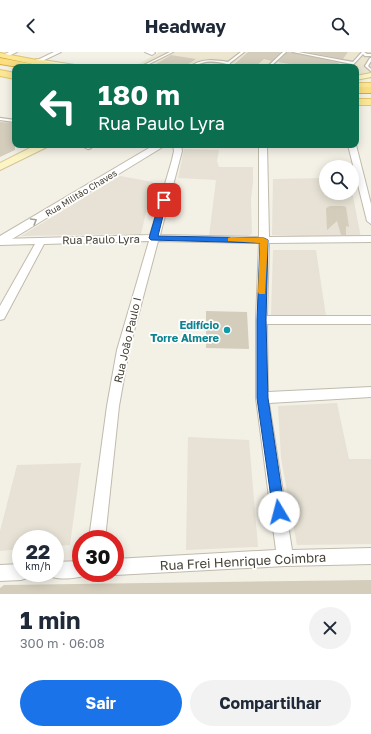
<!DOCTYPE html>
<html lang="pt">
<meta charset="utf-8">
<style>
:root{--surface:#fff;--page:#f2f2f3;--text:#1f2937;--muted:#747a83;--accent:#1a73e8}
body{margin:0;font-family:"Golos Text",sans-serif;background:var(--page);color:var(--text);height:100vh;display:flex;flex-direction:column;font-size:15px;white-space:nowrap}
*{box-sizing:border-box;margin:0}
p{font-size:13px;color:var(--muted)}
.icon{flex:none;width:22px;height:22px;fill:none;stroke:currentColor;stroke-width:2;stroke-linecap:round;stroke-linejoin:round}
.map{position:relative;height:542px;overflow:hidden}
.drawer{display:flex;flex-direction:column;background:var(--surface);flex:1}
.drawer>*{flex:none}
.banner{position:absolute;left:12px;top:12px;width:347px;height:84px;border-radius:8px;box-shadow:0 2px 10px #0003;background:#0b6e4f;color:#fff;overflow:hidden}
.controls{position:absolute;left:319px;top:108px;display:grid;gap:8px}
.controls a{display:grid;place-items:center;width:40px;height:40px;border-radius:50%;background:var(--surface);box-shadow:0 2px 10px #0003;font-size:20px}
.speed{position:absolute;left:12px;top:478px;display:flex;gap:8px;font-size:20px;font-weight:700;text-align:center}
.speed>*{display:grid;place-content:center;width:52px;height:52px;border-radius:50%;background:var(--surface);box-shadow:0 2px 10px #0003;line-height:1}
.speed small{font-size:10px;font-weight:400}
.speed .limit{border:6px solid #d22;background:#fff;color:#111}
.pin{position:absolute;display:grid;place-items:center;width:34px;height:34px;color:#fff;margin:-17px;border-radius:8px;box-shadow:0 2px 6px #0006}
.me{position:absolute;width:44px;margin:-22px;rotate:352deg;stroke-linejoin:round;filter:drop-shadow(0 0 3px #0008)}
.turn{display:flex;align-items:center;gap:14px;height:84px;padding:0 20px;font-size:18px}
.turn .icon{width:52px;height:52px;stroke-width:2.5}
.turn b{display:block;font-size:28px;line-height:34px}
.round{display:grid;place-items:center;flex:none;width:42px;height:42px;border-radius:21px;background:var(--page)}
.summary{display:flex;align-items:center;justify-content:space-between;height:68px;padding:0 20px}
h1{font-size:24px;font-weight:700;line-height:30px}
.cta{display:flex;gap:8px;margin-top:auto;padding:8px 20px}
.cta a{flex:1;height:46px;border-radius:24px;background:var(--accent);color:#fff;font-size:16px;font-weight:700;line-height:46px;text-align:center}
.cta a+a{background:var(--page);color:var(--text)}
header{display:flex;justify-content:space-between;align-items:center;height:52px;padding:0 20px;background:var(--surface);font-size:18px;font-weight:700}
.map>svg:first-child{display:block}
.residential{fill:#e7e2d5}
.education{fill:#ece6d1}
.building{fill:#d4cdbc}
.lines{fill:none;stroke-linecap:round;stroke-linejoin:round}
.service-casing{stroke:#c1bbac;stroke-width:2.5}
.minor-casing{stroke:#c1bbac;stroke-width:2}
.tertiary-casing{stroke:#c1bbac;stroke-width:2}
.secondary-casing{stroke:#d2c697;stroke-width:2}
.primary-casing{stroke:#e1c567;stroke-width:2}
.trunk-casing{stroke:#daab3a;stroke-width:2}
.service{fill:#fff;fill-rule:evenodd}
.minor{fill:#fff;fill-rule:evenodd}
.tertiary{fill:#fff;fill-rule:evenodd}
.secondary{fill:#fdf4c6;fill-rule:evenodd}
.primary{fill:#fce797;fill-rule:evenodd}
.trunk{fill:#fbde80;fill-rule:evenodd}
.oneway{stroke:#a2a09a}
.route{fill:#1a73e8;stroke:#114b97}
.slow{fill:#f59e0b}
.culture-dot{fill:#0f9aa8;stroke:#fff;stroke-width:1.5}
.labels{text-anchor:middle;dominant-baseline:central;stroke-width:3.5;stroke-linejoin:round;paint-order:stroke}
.far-street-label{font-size:9px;fill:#464136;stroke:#fff}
.street-label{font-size:11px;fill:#464136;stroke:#fff}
.culture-label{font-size:11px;font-weight:bold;fill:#0d838f;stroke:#fff;text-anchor:end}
.near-street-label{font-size:13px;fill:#464136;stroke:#fff}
</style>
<header><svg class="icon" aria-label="back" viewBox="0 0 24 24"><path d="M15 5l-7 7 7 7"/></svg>Headway<svg class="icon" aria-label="search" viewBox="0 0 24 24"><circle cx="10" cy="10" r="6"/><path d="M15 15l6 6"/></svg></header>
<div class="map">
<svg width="371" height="542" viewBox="0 0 371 542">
<rect width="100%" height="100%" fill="#f3f0e6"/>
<path class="residential" d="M 184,97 L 219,98 L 217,109 L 219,115 L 253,115 L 253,130 L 251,147 L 252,182 L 248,184 L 209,184 L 216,128 L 178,126 Z
M 120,124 L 153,130 L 141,182 L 21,184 Z
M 326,126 L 326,141 L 352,141 L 352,139 L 361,186 L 272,183 L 273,127 Z
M 273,198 L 316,198 L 326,264 L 271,263 Z
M 337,351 L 349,407 L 371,407 L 371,492 L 297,493 L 281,406 L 278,354 Z
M 188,385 L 249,388 L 258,495 L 186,498 Z
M 81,411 L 70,493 L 55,494 L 55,487 L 21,487 L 21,497 L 0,499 L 0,479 L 17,413 Z"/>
<path class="education" d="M 160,0 L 371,0 L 371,27 L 356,27 L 356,15 L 133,15 Z"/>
<path class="building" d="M 248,0 L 281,0 L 272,9 L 264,7 L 255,15 L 231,15 Z
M 287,0 L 292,0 L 339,11 L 336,15 L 307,15 L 278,10 Z
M 306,0 L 348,0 L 343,7 Z
M 171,3 L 196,7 L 184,15 L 151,15 Z
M 0,70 L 15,71 L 15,98 L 0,105 Z
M 330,154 L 342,154 L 346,155 L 349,175 L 346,174 L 346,183 L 341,183 L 337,169 L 327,178 L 326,156 Z
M 206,259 L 247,260 L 249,297 L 206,296 Z
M 371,528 L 371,542 L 0,542 L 0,536 L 4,533 Z"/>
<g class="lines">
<defs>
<path id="service" d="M 170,0 L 173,0 L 143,15 L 140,15 Z
M 241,0 L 244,0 L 230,11 L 229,15 L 227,15 L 227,12 C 219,10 210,8 202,11 C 197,12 194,15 190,15 C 201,6 215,8 228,10 Z
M 283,0 L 286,0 L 270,15 L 267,15 Z
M 293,0 L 298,0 L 353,10 L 362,0 L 364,0 L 367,2 L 371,2 L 371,4 L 365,4 L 363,2 L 351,15 L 349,15 L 352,12 Z
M 370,6 L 371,6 L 371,9 L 368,14 L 371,17 L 371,19 L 365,14 Z
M 0,66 L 15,68 L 15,70 L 0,68 Z
M 80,93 L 85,93 L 91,96 L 88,97 Z"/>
<path id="minor" d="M 9,0 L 17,0 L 6,5 L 1,4 Z
M 54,0 L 61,0 L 36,12 L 31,11 Z
M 145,0 L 154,0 L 155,1 L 152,3 Z
M 173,93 L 181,93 L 182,99 L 160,183 L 259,185 L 259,93 L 267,93 L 269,185 L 371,184 L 371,190 L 269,191 L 267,264 L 371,264 L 371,272 L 267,272 L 268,340 L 371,335 L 371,345 L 269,351 L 292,498 L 371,496 L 371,512 L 285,514 L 115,523 L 110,521 L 115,521 L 115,507 L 276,498 L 256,346 L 256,268 L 259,191 L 158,189 L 129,298 L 119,354 L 105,487 L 89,487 L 107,354 L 117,298 L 149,189 L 44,192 L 4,267 L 0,268 L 0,254 L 35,192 L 0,193 L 0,187 L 150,183 L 172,108 L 174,99 Z
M 348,93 L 356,93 L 371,152 L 371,172 L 367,169 Z
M 81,509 L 81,521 L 87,521 L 87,523 C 76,527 60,528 49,524 L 48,521 L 55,521 L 55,510 Z
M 21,512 L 21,521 L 29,521 L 27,526 L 21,528 L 0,529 L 0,513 Z"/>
<path id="tertiary" d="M 154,93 L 166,93 L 4,192 L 0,193 L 0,184 Z"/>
<path id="secondary" d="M 36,7 L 75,13 L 79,15 L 61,15 L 39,11 L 36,11 Z
M 371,21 L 371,25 L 356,28 L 356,24 Z
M 36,93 L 49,93 L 47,95 L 0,118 L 0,111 Z"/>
<path id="primary" d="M 0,1 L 58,12 L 62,15 L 46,15 L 0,5 Z
M 0,18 L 15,21 L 15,27 L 0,24 Z
M 356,31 L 371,31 L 371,37 L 356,37 Z
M 356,47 L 371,47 L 371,53 L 356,53 Z"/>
<path id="trunk" d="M 0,6 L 32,12 L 37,15 L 18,15 L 0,12 Z
M 356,35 L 371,35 L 371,41 L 356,41 Z"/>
</defs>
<use href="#service" class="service-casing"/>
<use href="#minor" class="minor-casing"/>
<use href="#tertiary" class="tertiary-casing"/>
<use href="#secondary" class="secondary-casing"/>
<use href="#primary" class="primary-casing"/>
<use href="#trunk" class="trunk-casing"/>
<use href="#service" class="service"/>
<use href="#minor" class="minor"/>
<use href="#tertiary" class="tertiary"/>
<use href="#secondary" class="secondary"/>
<use href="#primary" class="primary"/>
<use href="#trunk" class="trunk"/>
</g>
<defs><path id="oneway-chevron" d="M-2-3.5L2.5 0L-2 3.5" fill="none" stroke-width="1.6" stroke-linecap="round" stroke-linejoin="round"/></defs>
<use class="oneway" href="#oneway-chevron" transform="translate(34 169) rotate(-31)"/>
<path class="route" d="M 164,146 L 167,148 L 158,184 L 264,186 L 268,188 L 266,268 L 268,346 L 285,460 L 283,464 L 279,466 L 275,464 L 273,460 L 257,346 L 257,268 L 260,191 L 151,188 L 149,186 L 160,148 Z"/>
<path class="slow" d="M 231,185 L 264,186 L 268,188 L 265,242 L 259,242 L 258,240 L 260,191 L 228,189 L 228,186 Z"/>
<circle class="culture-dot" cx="227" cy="278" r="4"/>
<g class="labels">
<g class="far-street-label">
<text transform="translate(81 141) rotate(-31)">Rua Militão Chaves</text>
</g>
<g class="street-label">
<text transform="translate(101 187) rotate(-1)">Rua Paulo Lyra</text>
<text transform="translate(127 288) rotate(-77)">Rua João Paulo I</text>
</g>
<g class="culture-label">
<text x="219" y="272">Edifício<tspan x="219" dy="13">Torre Almere</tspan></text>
</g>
<g class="near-street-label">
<text transform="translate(243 509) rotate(-3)">Rua Frei Henrique Coimbra</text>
</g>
</g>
</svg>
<div class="controls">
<a><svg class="icon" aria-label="search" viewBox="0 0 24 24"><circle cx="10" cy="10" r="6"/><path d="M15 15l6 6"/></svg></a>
</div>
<div class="speed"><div>22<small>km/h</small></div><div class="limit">30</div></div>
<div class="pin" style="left:164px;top:148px;background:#d93025"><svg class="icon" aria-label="arrive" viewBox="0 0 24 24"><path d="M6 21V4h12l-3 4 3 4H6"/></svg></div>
<svg class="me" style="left:279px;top:460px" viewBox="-20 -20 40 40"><circle r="19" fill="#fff"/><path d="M0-13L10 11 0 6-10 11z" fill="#1a73e8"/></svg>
<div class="banner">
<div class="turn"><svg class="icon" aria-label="left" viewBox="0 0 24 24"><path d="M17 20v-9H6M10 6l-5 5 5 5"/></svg><div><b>180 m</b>Rua Paulo Lyra</div></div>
</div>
</div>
<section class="drawer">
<div class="summary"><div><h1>1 min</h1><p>300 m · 06:08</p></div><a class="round"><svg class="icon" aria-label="close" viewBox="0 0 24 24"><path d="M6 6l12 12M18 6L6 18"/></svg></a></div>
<div class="cta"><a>Sair</a><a>Compartilhar</a></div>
</section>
